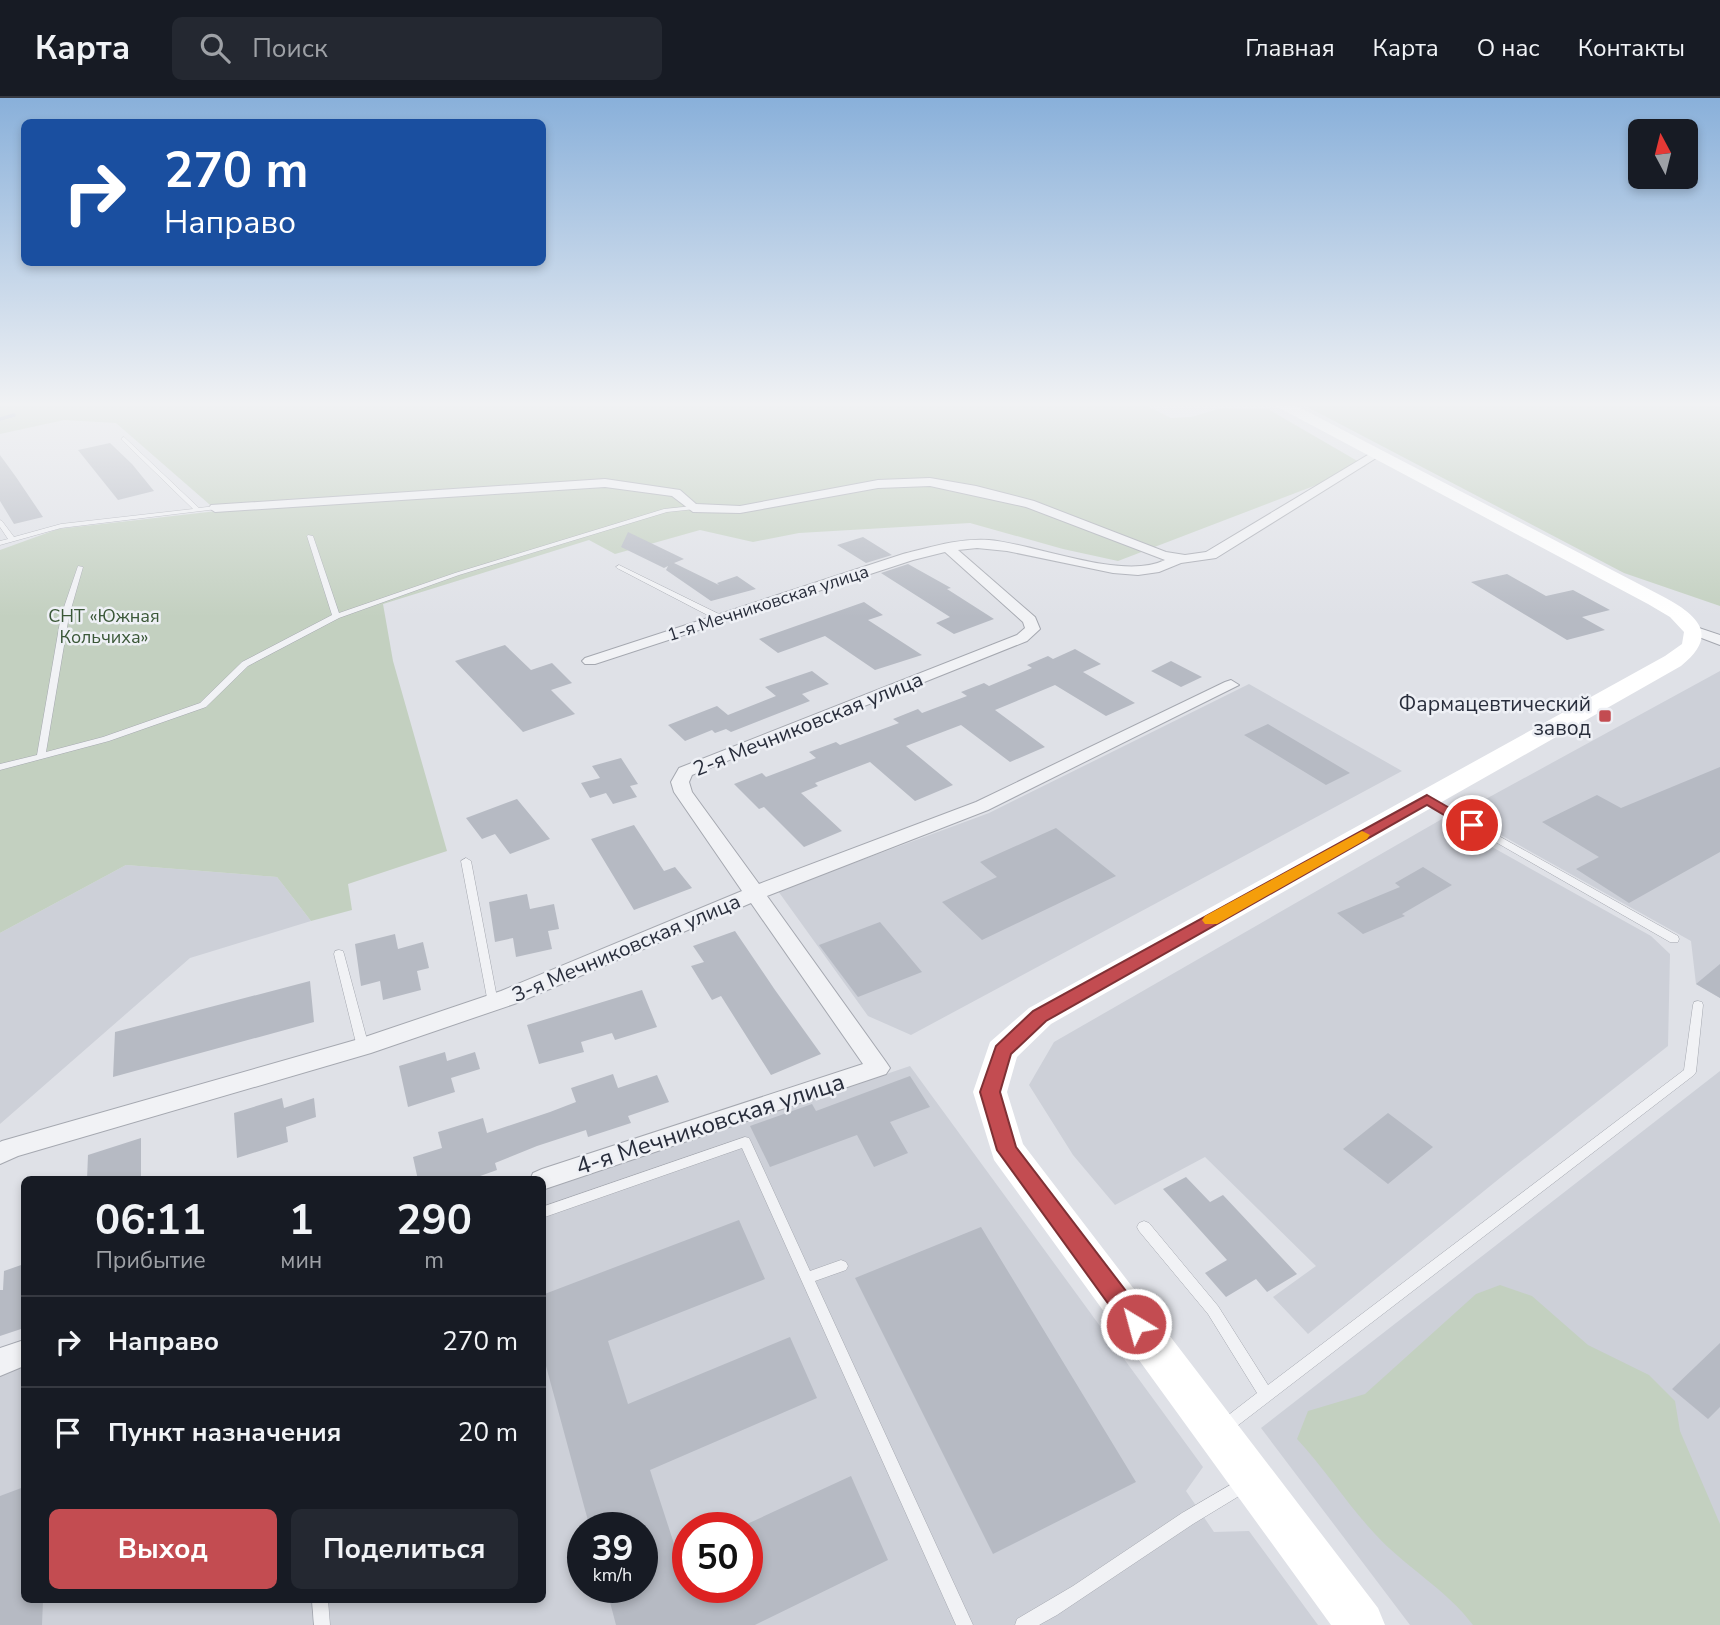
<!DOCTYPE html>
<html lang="ru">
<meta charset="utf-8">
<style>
:root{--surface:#171b24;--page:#242831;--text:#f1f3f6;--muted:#9ea1a6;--line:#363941;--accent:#c34c51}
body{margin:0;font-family:"Nunito Sans",sans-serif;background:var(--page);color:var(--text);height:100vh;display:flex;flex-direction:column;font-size:26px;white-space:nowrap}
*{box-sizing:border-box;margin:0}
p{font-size:23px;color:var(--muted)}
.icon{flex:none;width:38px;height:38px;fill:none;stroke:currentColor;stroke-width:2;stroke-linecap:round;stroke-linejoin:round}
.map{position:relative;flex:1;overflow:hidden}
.panel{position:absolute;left:21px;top:1078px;width:525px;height:427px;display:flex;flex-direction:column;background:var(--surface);border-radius:10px;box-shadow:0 4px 10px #0003}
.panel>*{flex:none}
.banner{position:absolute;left:21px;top:21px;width:525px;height:147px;border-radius:10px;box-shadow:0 4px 10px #0003;background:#1a4fa0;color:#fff;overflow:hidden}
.needle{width:46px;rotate:353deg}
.controls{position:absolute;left:1628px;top:21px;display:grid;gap:14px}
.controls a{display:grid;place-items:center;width:70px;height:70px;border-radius:10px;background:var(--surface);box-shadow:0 4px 10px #0003;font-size:35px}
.speed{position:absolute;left:567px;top:1414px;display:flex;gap:14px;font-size:35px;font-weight:700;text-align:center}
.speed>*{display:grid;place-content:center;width:91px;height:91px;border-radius:50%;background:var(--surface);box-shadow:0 4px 10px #0003;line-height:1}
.speed small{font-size:18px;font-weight:400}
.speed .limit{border:10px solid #d22;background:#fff;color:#111}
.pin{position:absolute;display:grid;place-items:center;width:60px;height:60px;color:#fff;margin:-30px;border:4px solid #fff;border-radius:50%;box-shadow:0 2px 7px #0007}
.me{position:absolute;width:77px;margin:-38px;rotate:323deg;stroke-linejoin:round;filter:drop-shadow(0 0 5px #0008)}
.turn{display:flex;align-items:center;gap:24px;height:147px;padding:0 28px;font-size:32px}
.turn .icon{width:91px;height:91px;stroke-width:2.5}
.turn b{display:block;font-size:49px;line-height:60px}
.eta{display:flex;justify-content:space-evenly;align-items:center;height:119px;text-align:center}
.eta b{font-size:42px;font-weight:700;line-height:49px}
.button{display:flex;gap:14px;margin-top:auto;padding:14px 28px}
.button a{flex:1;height:80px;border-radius:10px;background:var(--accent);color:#fff;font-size:28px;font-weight:700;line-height:80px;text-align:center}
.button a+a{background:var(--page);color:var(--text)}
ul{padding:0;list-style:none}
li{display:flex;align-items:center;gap:21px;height:91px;padding:0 28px;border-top:2px solid var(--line)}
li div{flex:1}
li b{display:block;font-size:26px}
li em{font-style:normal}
header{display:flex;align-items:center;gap:42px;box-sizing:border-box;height:98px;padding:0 35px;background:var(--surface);border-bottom:2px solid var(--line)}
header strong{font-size:33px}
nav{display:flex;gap:38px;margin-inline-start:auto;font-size:24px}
.search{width:490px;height:63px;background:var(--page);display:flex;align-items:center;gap:18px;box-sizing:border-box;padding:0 24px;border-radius:10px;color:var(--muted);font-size:26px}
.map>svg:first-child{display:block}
.built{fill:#cdd0d8;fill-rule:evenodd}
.green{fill:#c3d0c0}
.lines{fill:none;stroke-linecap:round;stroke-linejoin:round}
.stream{stroke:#9cabc4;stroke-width:3.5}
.building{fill:#b6bac3}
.service-casing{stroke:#a5a8b0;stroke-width:1}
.minor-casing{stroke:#a5a8b0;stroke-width:2}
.service{fill:#f1f2f5;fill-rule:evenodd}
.minor{fill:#f1f2f5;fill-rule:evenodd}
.secondary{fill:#fff;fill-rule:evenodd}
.route{fill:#c34c51;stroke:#7f3135;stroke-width:2}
.slow{fill:#f59e0b}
.poi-dot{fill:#c34c51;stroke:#eef0f5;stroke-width:2.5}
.labels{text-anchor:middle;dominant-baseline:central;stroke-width:5;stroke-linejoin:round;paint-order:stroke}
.far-street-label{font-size:18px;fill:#292e3c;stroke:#eef0f5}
.far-park-label{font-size:18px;fill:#3a5737;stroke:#eef0f5}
.poi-label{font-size:21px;fill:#292e3c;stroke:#eef0f5;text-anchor:end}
.street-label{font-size:21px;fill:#292e3c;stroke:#eef0f5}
.near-street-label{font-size:24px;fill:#292e3c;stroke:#eef0f5}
</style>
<header>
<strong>Карта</strong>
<div class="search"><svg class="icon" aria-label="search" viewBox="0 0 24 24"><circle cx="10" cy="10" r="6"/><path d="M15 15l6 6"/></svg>Поиск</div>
<nav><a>Главная</a><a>Карта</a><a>О нас</a><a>Контакты</a></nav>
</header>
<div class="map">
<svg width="1720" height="1527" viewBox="0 0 1720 1527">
<rect width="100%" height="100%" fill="#dfe1e7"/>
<path class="built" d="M 1720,573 L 1720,900 L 1696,886 L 1691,843 L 1474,722 L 1473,708 Z
M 1249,586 L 1402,673 L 911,937 L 868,918 L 778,793 L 989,715 Z
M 1442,721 L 1651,838 L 1670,856 L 1668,948 L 1500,1080 L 1308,1236 L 1273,1199 L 1316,1168 L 1205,1059 L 1115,1107 L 1073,1057 L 1029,987 L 1054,944 Z
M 126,767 L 277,779 L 311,823 L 190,860 L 0,1026 L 0,835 Z
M 910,968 L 1203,1369 L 1186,1393 L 1214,1434 L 1249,1433 L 1318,1527 L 0,1527 L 0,1275 L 24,1267 L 24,1502 L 542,1502 L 543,1092 ZM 583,1430 L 642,1430 L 642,1489 L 583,1489 ZM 688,1430 L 747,1430 L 747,1489 L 688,1489 Z
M 1720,973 L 1720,1527 L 1410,1527 L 1261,1330 Z"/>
<path class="green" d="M 0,305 L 1141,305 L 1171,320 L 1191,319 L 1222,310 L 1268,311 L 1366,368 L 1118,463 L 1063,451 L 970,425 L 799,435 L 753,444 L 700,432 L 615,456 L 589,442 L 383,506 L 393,563 L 447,753 L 348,786 L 352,812 L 311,823 L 277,779 L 126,767 L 0,835 L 0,452 L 58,431 L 217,413 L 116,325 L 64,322 L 0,336 Z
M 1300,305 L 1720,305 L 1720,508 L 1624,475 Z
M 1500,1187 L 1532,1198 L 1588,1247 L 1649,1277 L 1675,1303 L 1680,1333 L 1720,1426 L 1720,1527 L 1473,1527 C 1446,1491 1405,1469 1375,1436 C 1347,1406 1325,1371 1297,1341 L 1308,1313 L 1365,1296 L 1476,1196 Z"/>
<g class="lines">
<path class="stream" d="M 0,321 L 14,317"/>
</g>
<path class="building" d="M 110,345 L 132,366 L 154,393 L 118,402 L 78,352 Z
M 0,357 L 16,379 L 43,419 L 14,426 L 0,403 Z
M 628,434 L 684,461 L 674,465 L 719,487 L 717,485 L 737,478 L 756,491 L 711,503 L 666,472 L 668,468 L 664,470 L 621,449 Z
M 863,439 L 892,457 L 866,465 L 837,447 Z
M 908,466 L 951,490 L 947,491 L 994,521 L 954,536 L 936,525 L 950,519 L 881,475 Z
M 1507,476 L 1546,498 L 1573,492 L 1610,512 L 1582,519 L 1605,532 L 1567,542 L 1471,484 Z
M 864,504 L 883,517 L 868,522 L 922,557 L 875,572 L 825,538 L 778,555 L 759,541 Z
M 505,547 L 531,572 L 552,565 L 572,585 L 551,592 L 575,616 L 523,634 L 455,563 Z
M 1075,551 L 1101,566 L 1083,574 L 1135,605 L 1106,618 L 1055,587 L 995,612 L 1045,649 L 1010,664 L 961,627 L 906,648 L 953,687 L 915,703 L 870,664 L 815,685 L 818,688 L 801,695 L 842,733 L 804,749 L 764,709 L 759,711 L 734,686 L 762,675 L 766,679 L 816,660 L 809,654 L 836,644 L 840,647 L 899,625 L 893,621 L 918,611 L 922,615 L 967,598 L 961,594 L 984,585 L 989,588 L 1032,570 L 1027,567 L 1048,558 L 1053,561 Z
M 1171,563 L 1202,579 L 1181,589 L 1151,573 Z
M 812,573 L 829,586 L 802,596 L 810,603 L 731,634 L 726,631 L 715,635 L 712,632 L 685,643 L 668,627 L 717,608 L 728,617 L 776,598 L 765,589 Z
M 1268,626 L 1350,675 L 1326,687 L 1244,637 Z
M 621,660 L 638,686 L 630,688 L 637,699 L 613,706 L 606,695 L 590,700 L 581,685 L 600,680 L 592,668 Z
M 1720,669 L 1720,754 L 1629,805 L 1576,771 L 1599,759 L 1542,724 L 1597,697 L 1621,710 Z
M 517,701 L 550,741 L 510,756 L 495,736 L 482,741 L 466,720 Z
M 634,727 L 664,773 L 675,769 L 692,790 L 634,812 L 591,741 Z
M 1056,730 L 1116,778 L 982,842 L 942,804 L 997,779 L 980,764 Z
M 1423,769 L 1452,787 L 1402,816 L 1405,818 L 1363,836 L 1337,815 L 1400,789 L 1395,785 Z
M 527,796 L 530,811 L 554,806 L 559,831 L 548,833 L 552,851 L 516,859 L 513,840 L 495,844 L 489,804 Z
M 880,824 L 922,874 L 858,899 L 819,847 Z
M 735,833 L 775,892 L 821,956 L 771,977 L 721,898 L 712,902 L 691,868 L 704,864 L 693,848 Z
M 395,836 L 398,851 L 423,844 L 429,870 L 417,873 L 421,892 L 383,902 L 380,883 L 361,888 L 355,846 Z
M 1720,866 L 1720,900 L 1696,886 Z
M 310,883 L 314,924 L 113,979 L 115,934 Z
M 642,892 L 657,929 L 615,942 L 612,935 L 581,944 L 584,954 L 539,966 L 527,927 Z
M 445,954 L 447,963 L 475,954 L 480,971 L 451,980 L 455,994 L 408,1009 L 399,968 Z
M 613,976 L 618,990 L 657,977 L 669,1004 L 628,1018 L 631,1025 L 588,1039 L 586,1032 L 537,1048 L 495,1065 L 497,1072 L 469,1082 L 418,1082 L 413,1059 L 442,1050 L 438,1034 L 483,1020 L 487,1035 L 550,1014 L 576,1004 L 571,990 Z
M 910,978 L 930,1009 L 890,1024 L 908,1055 L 874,1069 L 857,1037 L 770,1069 L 750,1028 L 812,1006 L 816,1013 Z
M 282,1000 L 284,1010 L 314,1000 L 316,1019 L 286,1029 L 288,1044 L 237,1060 L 234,1015 Z
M 1388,1015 L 1433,1049 L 1388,1086 L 1343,1051 Z
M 141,1040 L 141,1082 L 87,1082 L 88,1057 Z
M 1186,1079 L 1210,1104 L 1223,1097 L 1297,1176 L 1267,1194 L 1256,1181 L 1226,1199 L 1205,1175 L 1227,1162 L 1163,1091 Z
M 739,1122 L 765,1181 L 608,1243 L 628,1306 L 790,1239 L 817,1300 L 650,1372 L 678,1458 L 688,1454 L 688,1489 L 747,1489 L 747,1426 L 851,1378 L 888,1462 L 755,1527 L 616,1527 L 606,1489 L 642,1489 L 642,1430 L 590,1430 L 546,1268 L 542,1270 L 542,1197 Z
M 981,1129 L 1136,1384 L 993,1456 L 855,1180 Z
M 24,1166 L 24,1230 L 0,1238 L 0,1192 L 3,1192 L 4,1173 Z
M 1720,1245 L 1720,1309 L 1708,1321 L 1672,1291 Z
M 24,1389 L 24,1502 L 43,1502 L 42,1527 L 0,1527 L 0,1398 Z"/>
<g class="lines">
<defs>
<path id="service" d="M 124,339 L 199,410 L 215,408 L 218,410 L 217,411 L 61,430 L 0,447 L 0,443 L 8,441 L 0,429 L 0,422 L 2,423 L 14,439 L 61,426 L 193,411 L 122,342 L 122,340 Z
M 693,408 L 696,410 L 695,411 L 667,414 L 459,477 L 339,520 L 248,568 L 206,609 L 109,643 L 0,672 L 0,666 L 37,657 L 61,518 L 78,468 L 83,469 L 69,518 L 46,654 L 103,639 L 200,605 L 242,564 L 332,517 L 307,438 L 308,437 L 313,438 L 339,515 L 455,475 L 664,411 Z
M 619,467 L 723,518 L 724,520 L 720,522 L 717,522 L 617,470 L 616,469 Z
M 1427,698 L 1678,838 L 1679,841 L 1678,844 L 1670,844 L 1424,703 L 1422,701 Z
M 466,760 L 471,763 L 498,905 L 497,908 L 489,908 L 488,905 L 461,763 Z
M 339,852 L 343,853 L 344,856 L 369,949 L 367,952 L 363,953 L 359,952 L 357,949 L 334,856 L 335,853 Z
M 1698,903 L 1702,904 L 1703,907 L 1696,974 L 1694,977 L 1228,1335 L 1223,1337 L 1218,1335 L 1216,1330 L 1218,1325 L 1257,1295 L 1208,1216 L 1139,1133 L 1137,1129 L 1139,1125 L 1144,1123 L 1149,1125 L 1218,1208 L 1268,1287 L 1684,972 L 1693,907 L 1694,904 Z
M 745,1039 L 749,1040 L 751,1044 L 810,1173 L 841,1162 L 846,1164 L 848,1168 L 846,1172 L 815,1183 L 973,1527 L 956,1527 L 742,1050 L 542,1120 L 542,1109 Z
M 1244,1379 L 1249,1382 L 1252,1387 L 1249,1392 L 1193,1426 L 1057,1517 L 1039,1527 L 1015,1527 L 1017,1521 L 1073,1488 L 1182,1415 Z
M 312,1502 L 328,1502 L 330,1527 L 314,1527 Z"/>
<path id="minor" d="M 1371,355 L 1381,357 L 1216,460 L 1181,465 L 1159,474 L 1138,477 L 1113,475 L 1007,453 L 977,450 L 958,452 L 1035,519 L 1040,531 L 1027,543 L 692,677 L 689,684 L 692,694 L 759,786 L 976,704 L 1225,584 L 1231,582 L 1239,587 L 988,712 L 767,798 L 886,964 L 890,970 L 886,976 L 542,1092 L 542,1082 L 530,1082 L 533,1075 L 542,1071 L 863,966 L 751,805 L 517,905 L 371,955 L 18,1058 L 0,1066 L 0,1044 L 2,1043 L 359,941 L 501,893 L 742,793 L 674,694 L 671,684 L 679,670 L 1017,537 L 1025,530 L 1023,524 L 945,454 L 913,462 L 595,566 L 585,566 L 582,563 L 585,560 L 903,456 C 931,449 959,440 989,442 C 1036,446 1122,483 1165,462 L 1026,409 L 930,388 L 878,390 L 740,415 L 693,414 L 672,398 L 605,389 L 215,414 L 209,410 L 211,407 L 605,381 L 680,392 L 696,406 L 740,408 L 878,382 L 930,380 L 976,388 L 1034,403 L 1166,454 L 1185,457 L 1206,454 Z
M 1696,529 L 1720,537 L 1720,547 L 1691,536 L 1689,533 L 1691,530 Z
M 24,1242 L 24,1268 L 0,1278 L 0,1250 Z"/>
</defs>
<use href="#service" class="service-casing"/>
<use href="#minor" class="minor-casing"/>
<use href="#service" class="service"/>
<use href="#minor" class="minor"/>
<path class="secondary" d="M 1270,305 L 1291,305 L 1662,498 C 1698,517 1720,537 1681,568 L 1051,926 L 1017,959 L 1007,994 L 1023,1046 L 1378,1510 L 1385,1527 L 1331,1527 L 994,1062 L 973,994 L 990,944 L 1029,910 L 1665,558 L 1682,546 L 1684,534 L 1670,519 L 1648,506 Z"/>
</g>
<linearGradient id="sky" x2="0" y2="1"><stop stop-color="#89b0da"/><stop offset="0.59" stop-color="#f1f2f4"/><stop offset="1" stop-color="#f1f2f4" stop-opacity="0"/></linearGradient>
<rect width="1720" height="519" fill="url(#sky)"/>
<path class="route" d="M 1427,697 L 1479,727 L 1477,730 L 1466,730 L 1427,707 L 1046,923 L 1011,956 L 1000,994 L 1016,1049 L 1145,1218 L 1148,1226 L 1145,1233 L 1136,1237 L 1128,1233 L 997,1052 L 980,994 L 996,948 L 1033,913 Z"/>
<path class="slow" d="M 1362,733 L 1370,737 L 1367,741 L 1217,826 L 1205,826 L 1202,822 L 1205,818 Z"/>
<rect class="poi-dot" x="1598" y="611" width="14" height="14" rx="3.5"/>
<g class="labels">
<g class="far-street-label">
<text transform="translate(768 505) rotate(-18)">1-я Мечниковская улица</text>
</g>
<g class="far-park-label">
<text x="104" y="518">СНТ «Южная<tspan x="104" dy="21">Кольчиха»</tspan></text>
</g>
<g class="poi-label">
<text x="1591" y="606">Фармацевтический<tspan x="1591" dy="24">завод</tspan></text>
</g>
<g class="street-label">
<text transform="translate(808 626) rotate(-22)">2-я Мечниковская улица</text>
<text transform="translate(626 850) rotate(-23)">3-я Мечниковская улица</text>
</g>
<g class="near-street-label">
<text transform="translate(710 1026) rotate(-18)">4-я Мечниковская улица</text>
</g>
</g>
</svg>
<div class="controls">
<a><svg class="needle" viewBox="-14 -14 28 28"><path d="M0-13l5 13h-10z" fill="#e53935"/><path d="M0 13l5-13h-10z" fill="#9ea1a6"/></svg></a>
</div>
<div class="speed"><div>39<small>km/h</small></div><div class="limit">50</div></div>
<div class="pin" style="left:1472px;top:727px;background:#d93025"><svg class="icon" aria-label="arrive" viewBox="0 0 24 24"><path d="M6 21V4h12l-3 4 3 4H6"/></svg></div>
<svg class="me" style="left:1136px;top:1226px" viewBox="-20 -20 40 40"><circle r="17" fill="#c34c51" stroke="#fff" stroke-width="3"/><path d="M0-11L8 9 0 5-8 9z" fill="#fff"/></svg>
<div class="banner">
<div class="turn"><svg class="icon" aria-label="right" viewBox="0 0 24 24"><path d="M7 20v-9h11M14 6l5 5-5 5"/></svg><div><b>270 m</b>Направо</div></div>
</div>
<section class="panel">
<div class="eta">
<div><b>06:11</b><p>Прибытие</p></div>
<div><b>1</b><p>мин</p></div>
<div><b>290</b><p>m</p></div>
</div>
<ul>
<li><svg class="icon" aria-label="right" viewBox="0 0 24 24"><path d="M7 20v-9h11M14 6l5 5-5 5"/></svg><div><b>Направо</b></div><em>270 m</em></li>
<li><svg class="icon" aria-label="arrive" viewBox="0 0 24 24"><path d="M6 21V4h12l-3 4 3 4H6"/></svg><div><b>Пункт назначения</b></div><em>20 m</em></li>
</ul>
<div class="button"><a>Выход</a><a>Поделиться</a></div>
</section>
</div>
